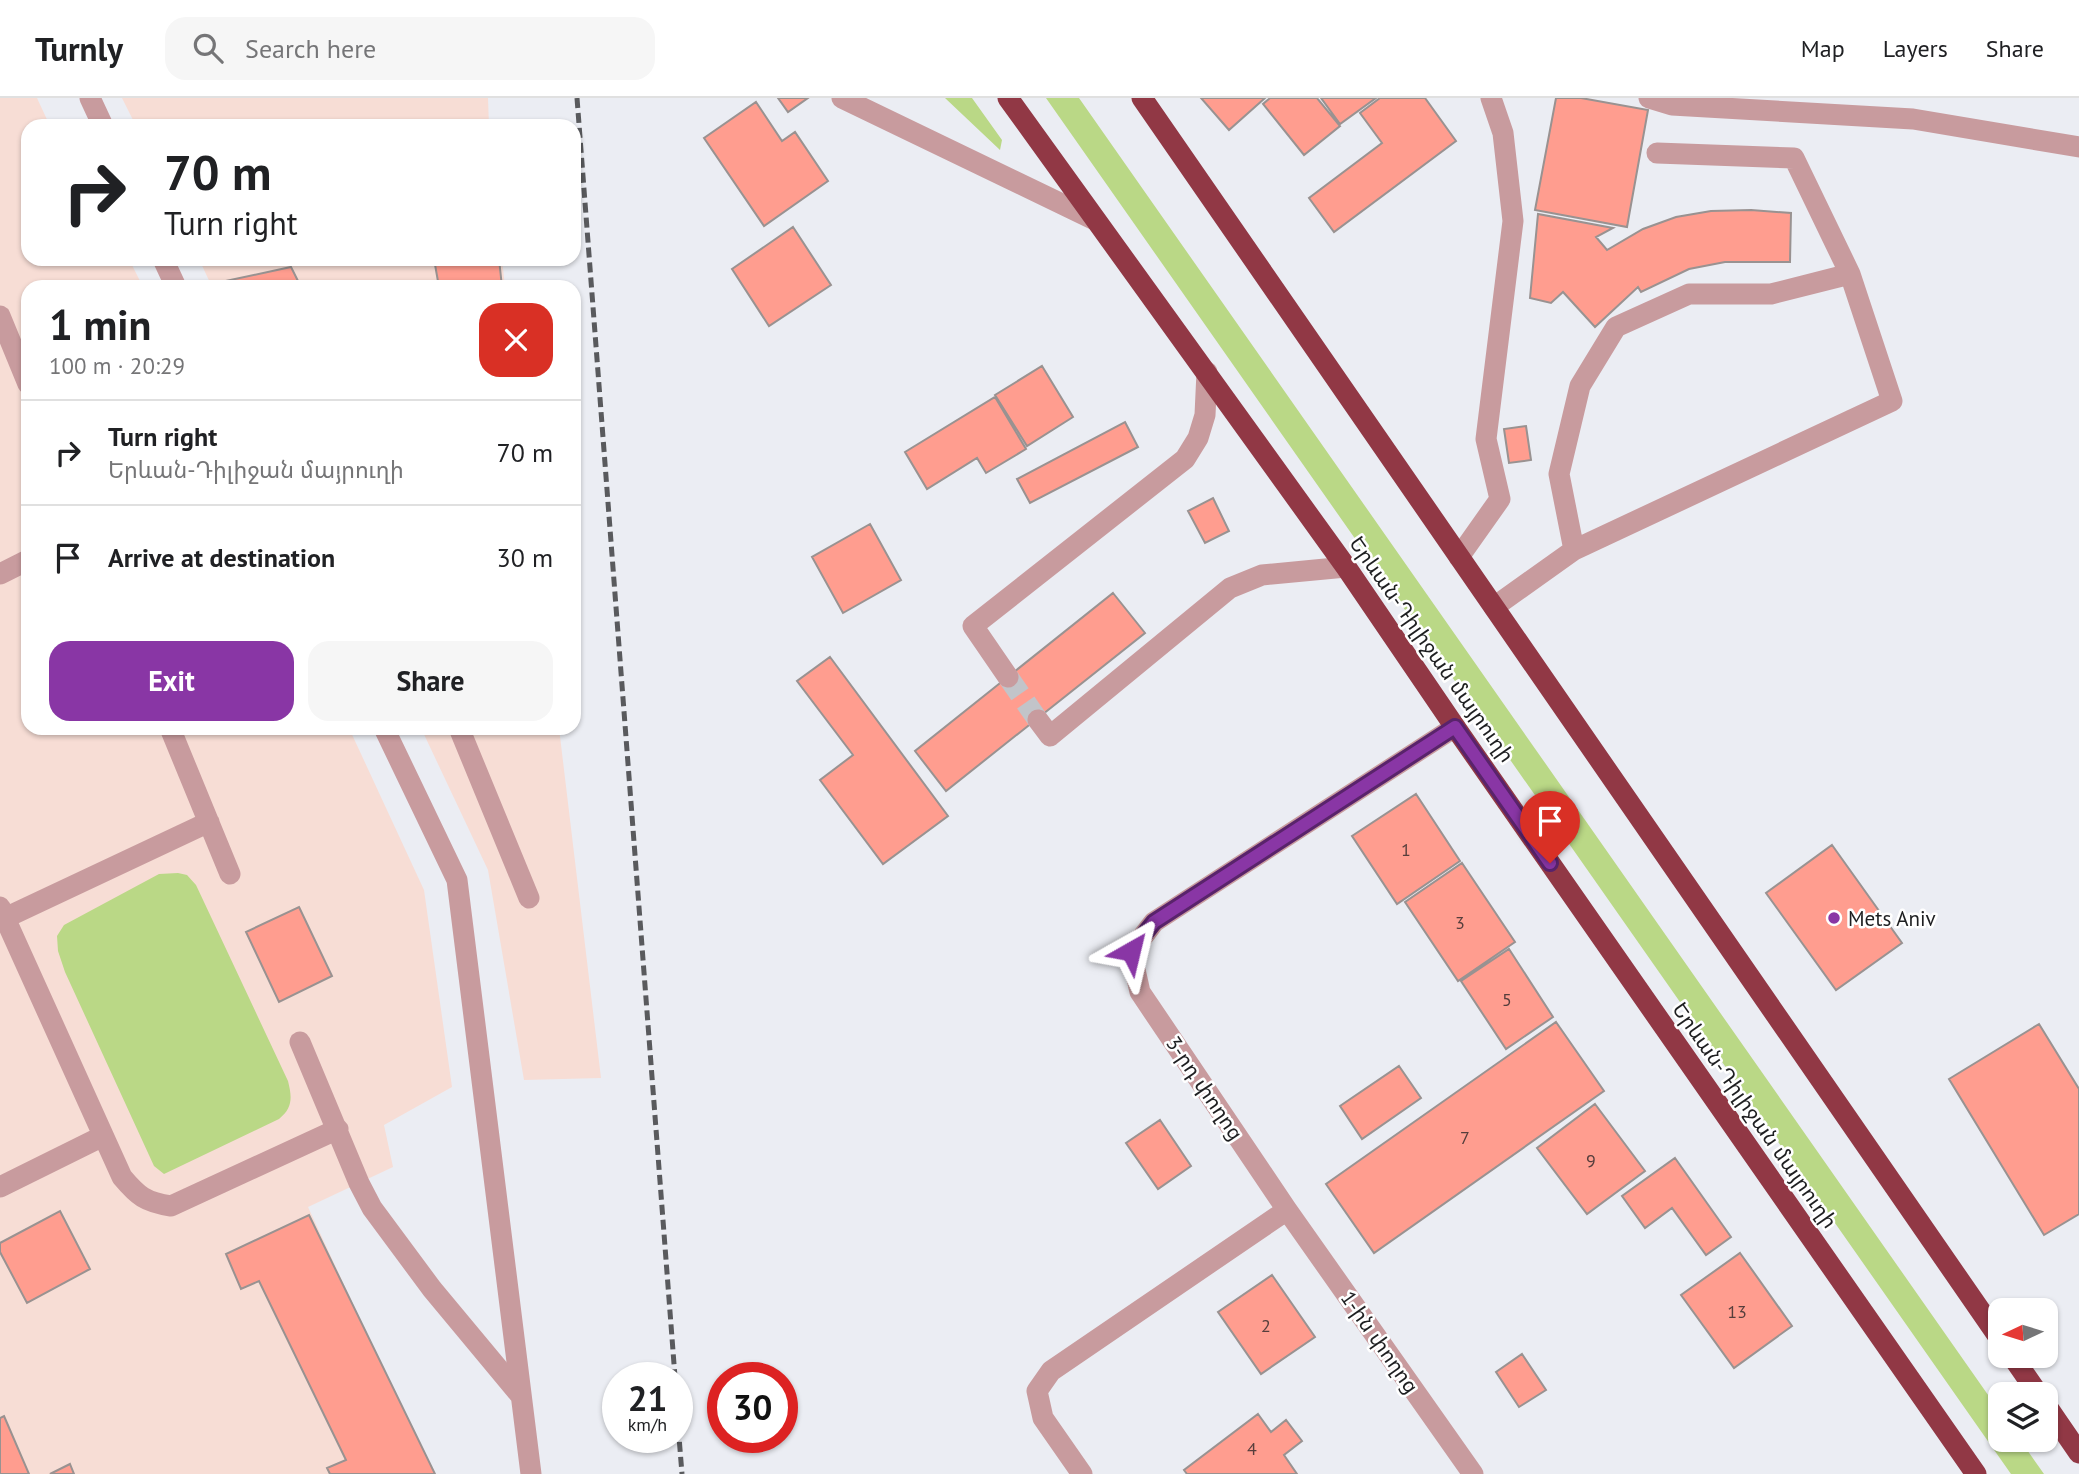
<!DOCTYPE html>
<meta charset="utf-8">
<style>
:root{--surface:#fff;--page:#f6f6f6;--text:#202124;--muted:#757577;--line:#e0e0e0;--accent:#8936a5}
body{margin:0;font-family:"PT Sans","Noto Sans Armenian",sans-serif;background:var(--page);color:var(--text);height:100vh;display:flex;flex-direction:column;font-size:26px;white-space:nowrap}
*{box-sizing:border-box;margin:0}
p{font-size:23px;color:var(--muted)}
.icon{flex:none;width:38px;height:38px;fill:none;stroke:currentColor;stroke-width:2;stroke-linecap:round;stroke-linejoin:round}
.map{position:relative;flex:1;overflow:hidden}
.drawer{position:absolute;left:21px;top:182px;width:560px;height:455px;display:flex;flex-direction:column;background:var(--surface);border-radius:21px;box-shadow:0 2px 5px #0004}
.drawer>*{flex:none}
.hud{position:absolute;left:21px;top:21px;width:560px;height:147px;border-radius:21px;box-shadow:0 2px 5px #0004;background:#fff;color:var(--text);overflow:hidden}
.needle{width:46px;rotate:266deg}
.fabs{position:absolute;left:1988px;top:1200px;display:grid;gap:14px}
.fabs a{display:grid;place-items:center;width:70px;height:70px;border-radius:14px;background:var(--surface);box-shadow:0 2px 5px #0004;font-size:35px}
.speed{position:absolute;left:602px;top:1264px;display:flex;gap:14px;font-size:35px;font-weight:700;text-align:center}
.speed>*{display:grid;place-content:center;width:91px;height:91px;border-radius:50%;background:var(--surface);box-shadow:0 2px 5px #0004;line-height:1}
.speed small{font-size:18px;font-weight:400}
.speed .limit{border:10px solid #d22;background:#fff;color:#111}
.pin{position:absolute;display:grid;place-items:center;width:60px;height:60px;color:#fff;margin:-72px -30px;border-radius:50% 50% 50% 0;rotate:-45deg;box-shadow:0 0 7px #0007}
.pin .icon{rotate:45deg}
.me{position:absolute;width:77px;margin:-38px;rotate:37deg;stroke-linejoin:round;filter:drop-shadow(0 0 5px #0008)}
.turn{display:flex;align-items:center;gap:24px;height:147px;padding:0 28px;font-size:32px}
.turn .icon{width:91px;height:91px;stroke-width:2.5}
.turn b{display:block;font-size:49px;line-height:60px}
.round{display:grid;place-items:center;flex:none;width:74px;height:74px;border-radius:21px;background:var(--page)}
.headline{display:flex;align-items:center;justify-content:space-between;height:119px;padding:0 28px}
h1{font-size:42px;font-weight:800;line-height:52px}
.button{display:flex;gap:14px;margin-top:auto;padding:14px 28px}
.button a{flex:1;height:80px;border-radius:21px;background:var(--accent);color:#fff;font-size:28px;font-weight:800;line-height:80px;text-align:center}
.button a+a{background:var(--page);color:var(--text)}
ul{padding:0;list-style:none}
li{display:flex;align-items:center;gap:21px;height:105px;padding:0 28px;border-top:2px solid var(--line)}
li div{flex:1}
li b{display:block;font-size:26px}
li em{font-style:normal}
header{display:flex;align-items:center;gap:42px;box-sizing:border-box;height:98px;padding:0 35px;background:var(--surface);border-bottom:2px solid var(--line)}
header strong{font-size:33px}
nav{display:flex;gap:38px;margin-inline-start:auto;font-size:24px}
.search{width:490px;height:63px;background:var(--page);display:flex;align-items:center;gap:18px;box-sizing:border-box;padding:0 24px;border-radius:21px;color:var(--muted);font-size:26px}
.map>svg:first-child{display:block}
.industrial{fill:#f7ddd5}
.green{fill:#bad886}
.building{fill:#ff9d8f;stroke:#999291;stroke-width:2}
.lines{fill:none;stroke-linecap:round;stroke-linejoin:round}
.minor-tunnel{stroke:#c2c4c9;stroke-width:21;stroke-dasharray:21 10;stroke-linecap:butt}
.minor{stroke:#c89b9e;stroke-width:21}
.highway{stroke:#913845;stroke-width:21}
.rail{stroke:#595a5d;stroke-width:5;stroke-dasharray:10 5;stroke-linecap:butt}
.route-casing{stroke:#59236b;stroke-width:18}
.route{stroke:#8936a5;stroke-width:12}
.poi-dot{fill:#8936a5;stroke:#fff;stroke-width:2.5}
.labels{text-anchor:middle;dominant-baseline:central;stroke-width:5;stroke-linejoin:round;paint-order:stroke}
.number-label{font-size:18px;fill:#563e3c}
.street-label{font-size:21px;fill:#1e1f21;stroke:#fff}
.poi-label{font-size:21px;fill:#1e1f21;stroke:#fff;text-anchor:start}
</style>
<header>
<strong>Turnly</strong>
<div class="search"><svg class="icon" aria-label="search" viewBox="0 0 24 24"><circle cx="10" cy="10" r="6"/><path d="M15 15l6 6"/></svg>Search here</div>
<nav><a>Map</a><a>Layers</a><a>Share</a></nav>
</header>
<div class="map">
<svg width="2079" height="1376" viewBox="0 0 2079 1376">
<rect width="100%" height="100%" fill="#ebedf3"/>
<path class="industrial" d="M 0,0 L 37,0 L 50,28 L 28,28 L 28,161 L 129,161 L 143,189 L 28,189 L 28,630 L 349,630 L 424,792 L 452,989 L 384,1027 L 393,1069 L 308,1109 L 432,1376 L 0,1376 Z
M 122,0 L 488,0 L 489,28 L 136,28 Z
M 199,161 L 502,161 L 505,189 L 212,189 Z
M 421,630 L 559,630 L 601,980 L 524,982 L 488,772 Z"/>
<path class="green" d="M 945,0 L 972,0 L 1002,42 L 1000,52 Z
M 1046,0 L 1079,0 L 2000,1314 L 2000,1342 L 2020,1342 L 2044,1376 L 2011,1376 Z
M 178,775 L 187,777 L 196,787 L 288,983 C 292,999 293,1010 279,1021 L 164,1076 L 154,1068 L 65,874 L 58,853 L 57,838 L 64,827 L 159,776 Z"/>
<path class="building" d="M 778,0 L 808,0 L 788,14 Z
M 1201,0 L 1265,0 L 1229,32 Z
M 1270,0 L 1317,0 L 1340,28 L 1304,57 L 1263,6 Z
M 1321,0 L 1376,0 L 1340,26 Z
M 1380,0 L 1425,0 L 1456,43 L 1334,134 L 1309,100 L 1382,45 L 1360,15 Z
M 1556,0 L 1581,0 L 1648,12 L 1627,129 L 1535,112 Z
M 756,4 L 782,43 L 795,34 L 828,83 L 764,128 L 704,40 Z
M 1751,112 L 1791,115 L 1790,164 L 1725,164 L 1689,171 L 1641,194 L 1638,189 L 1595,229 L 1563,194 L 1551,205 L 1530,200 L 1538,116 L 1613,130 L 1596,139 L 1607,152 L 1643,131 L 1676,119 L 1711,113 Z
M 793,129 L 831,187 L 769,228 L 732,171 Z
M 434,161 L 499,161 L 502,189 L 439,189 Z
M 291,169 L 301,189 L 223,189 L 221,184 Z
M 1042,268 L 1073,319 L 1027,348 L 995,297 Z
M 995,299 L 1026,351 L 986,375 L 977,360 L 927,391 L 905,354 Z
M 1125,324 L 1138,349 L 1030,405 L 1017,381 Z
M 1526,328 L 1531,362 L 1509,365 L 1504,331 Z
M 1213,400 L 1229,433 L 1205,445 L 1188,413 Z
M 870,426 L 901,482 L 843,515 L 812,459 Z
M 1113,495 L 1145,535 L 946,693 L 915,653 Z
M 830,559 L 948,718 L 883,766 L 820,682 L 853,657 L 797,583 Z
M 1416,696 L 1460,763 L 1397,806 L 1352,738 Z
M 1832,747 L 1902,845 L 1836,892 L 1766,795 Z
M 1462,765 L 1515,844 L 1458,883 L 1405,804 Z
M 299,809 L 332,878 L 279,904 L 246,834 Z
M 1509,851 L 1553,919 L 1506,951 L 1461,883 Z
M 1556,924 L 1604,993 L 1374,1155 L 1326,1086 Z
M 2039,926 L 2079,991 L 2079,1116 L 2044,1137 L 1949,981 Z
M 1399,968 L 1421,1000 L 1362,1041 L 1340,1008 Z
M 1595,1006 L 1645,1073 L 1587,1116 L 1537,1050 Z
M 1160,1022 L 1191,1068 L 1158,1091 L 1126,1045 Z
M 1675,1060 L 1731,1139 L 1706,1157 L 1672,1110 L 1645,1130 L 1622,1098 Z
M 60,1113 L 90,1171 L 27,1205 L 0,1154 L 0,1145 Z
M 309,1117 L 435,1376 L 330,1376 L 327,1370 L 346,1362 L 259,1183 L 241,1191 L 226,1156 Z
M 1740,1155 L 1792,1228 L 1734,1270 L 1681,1197 Z
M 1272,1177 L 1315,1239 L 1261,1276 L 1218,1214 Z
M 1522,1256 L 1546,1292 L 1519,1309 L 1496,1274 Z
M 1258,1316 L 1271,1334 L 1286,1322 L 1302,1343 L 1284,1357 L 1297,1376 L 1187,1376 L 1184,1372 Z
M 4,1318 L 29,1376 L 0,1376 L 0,1320 Z
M 70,1366 L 74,1376 L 50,1376 Z"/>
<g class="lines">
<path class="minor-tunnel" d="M 1008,579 L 1038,622"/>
<path class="minor" d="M 90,0 L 103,28
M 842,0 L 1095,122
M 1649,0 L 1672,7 L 1913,21 L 2079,49
M 163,161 L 176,189
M 0,218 L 28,286
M 1574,452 L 1892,303 L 1850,176
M 1459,459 L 1500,401 L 1486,341 L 1513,123 L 1503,35 L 1491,0
M 0,476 L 28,462
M 1494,509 L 1574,452 L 1559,376 L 1580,288 L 1616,229 L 1689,196 L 1771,196 L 1850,176 L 1794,60 L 1657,55
M 1008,579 L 973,528 L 1185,361 L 1198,340 L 1205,317 L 1207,274
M 1038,622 L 1050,638 L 1230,490 L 1262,477 L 1346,469
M 170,630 L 230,776
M 384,630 L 457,782 L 531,1376
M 459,630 L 529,800
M 0,809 L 122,1079 C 138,1098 145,1104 171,1108 L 338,1031
M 5,820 L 209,724
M 300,944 L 359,1085 L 372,1110 L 432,1191 L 521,1298
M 0,1089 L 103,1038
M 1287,1112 L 1473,1376
M 1082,1376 L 1043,1320 L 1037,1293 L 1051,1273 L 1287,1112 L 1140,894 L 1131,854 L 1154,824 L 1455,629"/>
<path class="highway" d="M 1008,0 L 1346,469 L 1455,629 L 1976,1376
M 1142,0 L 2000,1241
M 2012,1258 L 2039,1297
M 2046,1307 L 2079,1355"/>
<path class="rail" d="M 577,0 L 675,1279
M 677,1314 L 682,1376"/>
</g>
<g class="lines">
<defs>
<path id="route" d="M 1131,853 L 1154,824 L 1455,629 L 1550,765"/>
</defs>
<use href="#route" class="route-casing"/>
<use href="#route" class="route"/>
</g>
<circle class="poi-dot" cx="1834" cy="820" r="7"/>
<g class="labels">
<g class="number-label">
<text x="1406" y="751">1</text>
<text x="1460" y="824">3</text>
<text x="1507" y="901">5</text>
<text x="1465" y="1039">7</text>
<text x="1591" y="1062">9</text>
<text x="1737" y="1213">13</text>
<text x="1266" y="1227">2</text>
<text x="1252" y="1350">4</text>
</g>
<g class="street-label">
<text transform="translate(1432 551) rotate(55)">Երևան-Դիլիջան մայրուղի</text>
<text transform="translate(1205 990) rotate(56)">3-րդ փողոց</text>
<text transform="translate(1755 1017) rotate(55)">Երևան-Դիլիջան մայրուղի</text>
<text transform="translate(1380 1244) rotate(55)">1-ին փողոց</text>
</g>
<g class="poi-label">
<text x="1848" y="820">Mets Aniv</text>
</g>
</g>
</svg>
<div class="fabs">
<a><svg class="needle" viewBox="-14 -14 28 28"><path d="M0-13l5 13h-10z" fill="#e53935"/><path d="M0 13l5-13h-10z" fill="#757577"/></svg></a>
<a><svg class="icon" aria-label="layers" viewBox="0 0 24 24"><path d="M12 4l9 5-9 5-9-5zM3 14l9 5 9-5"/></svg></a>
</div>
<div class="speed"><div>21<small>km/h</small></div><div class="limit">30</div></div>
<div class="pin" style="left:1550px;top:765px;background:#d93025"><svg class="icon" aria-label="arrive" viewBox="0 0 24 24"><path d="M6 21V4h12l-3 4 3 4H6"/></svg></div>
<svg class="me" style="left:1131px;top:853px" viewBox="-20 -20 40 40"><path d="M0-17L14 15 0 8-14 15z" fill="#8936a5" stroke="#fff" stroke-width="4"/></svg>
<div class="hud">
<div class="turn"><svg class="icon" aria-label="right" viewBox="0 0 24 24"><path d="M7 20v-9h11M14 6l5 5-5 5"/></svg><div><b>70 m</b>Turn right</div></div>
</div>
<section class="drawer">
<div class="headline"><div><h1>1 min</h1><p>100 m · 20:29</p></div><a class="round" style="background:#d93025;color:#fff"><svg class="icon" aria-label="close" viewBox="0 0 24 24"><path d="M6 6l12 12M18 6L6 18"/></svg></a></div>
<ul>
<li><svg class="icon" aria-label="right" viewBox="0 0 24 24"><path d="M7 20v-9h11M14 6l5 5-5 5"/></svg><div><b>Turn right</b><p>Երևան-Դիլիջան մայրուղի</p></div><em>70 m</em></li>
<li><svg class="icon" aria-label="arrive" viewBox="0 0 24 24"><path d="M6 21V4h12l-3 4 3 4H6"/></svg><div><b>Arrive at destination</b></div><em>30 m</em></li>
</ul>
<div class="button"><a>Exit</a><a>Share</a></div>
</section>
</div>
